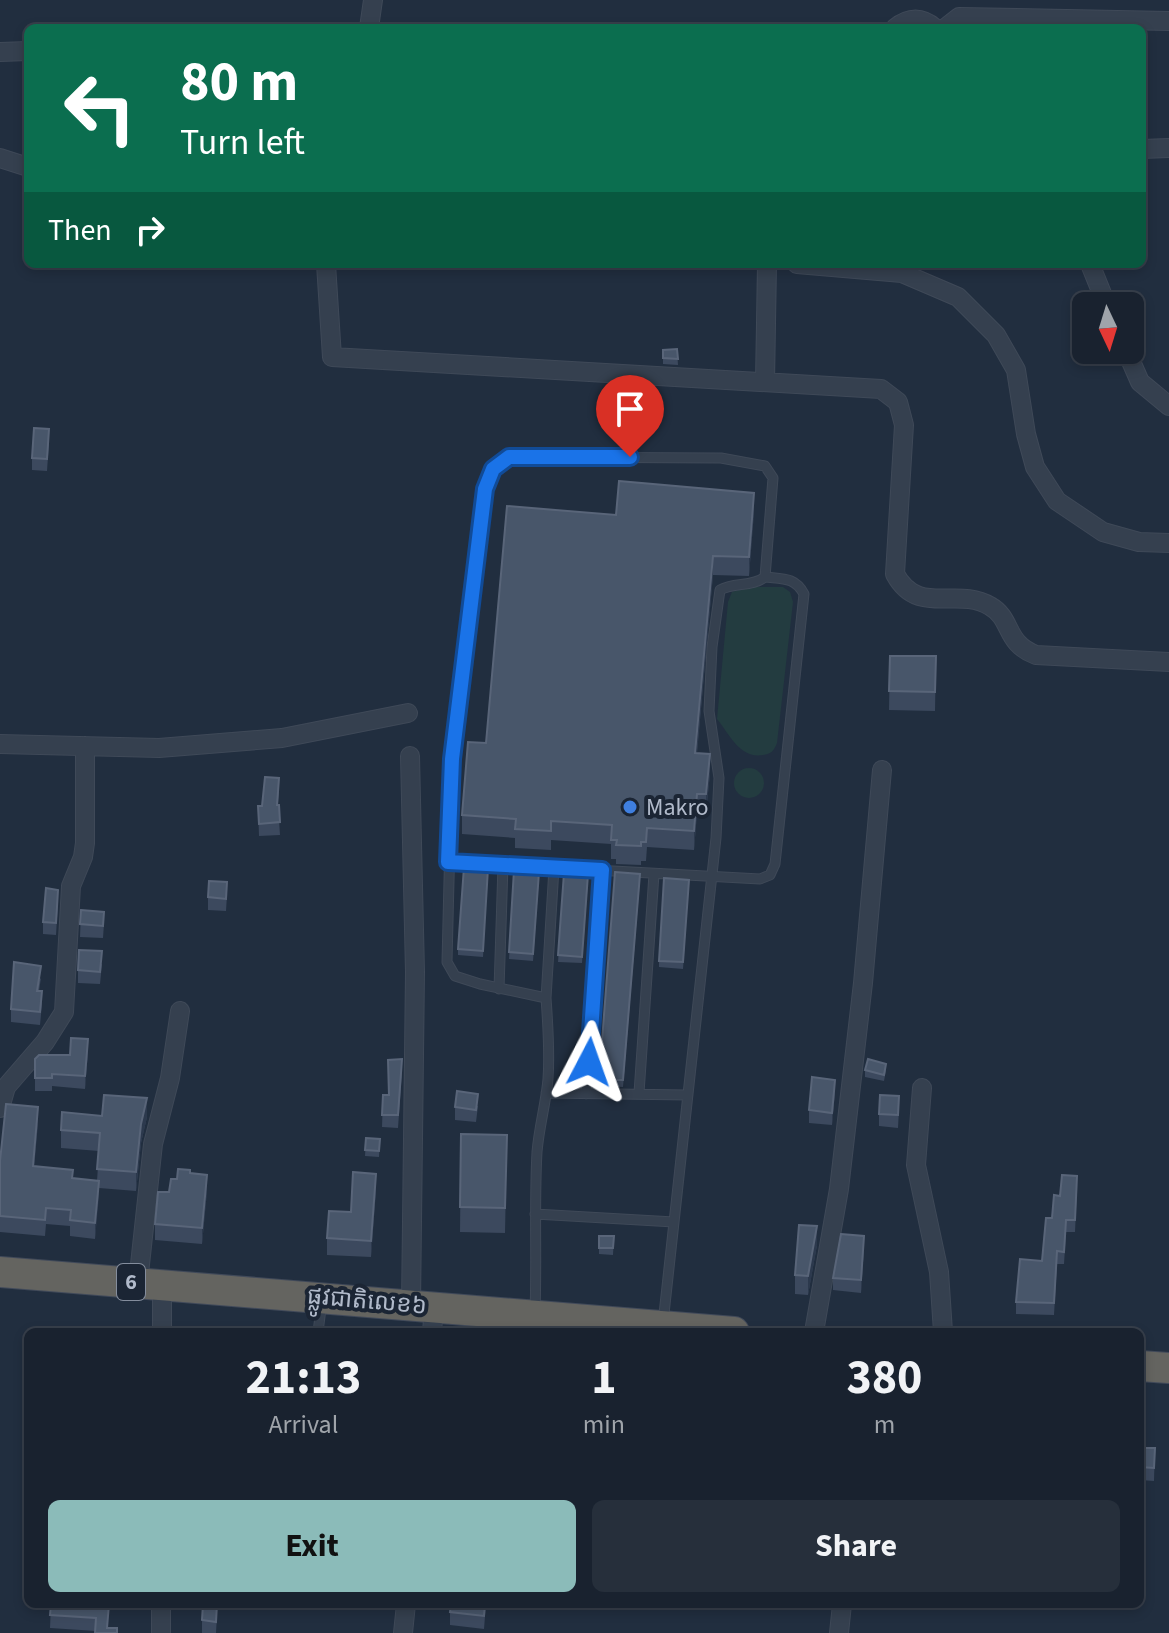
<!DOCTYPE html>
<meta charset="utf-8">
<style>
:root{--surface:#19222f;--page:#262f3b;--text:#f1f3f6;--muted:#9fa4aa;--line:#373f4b;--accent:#8bbbb9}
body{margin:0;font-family:"Source Sans 3","Noto Sans Khmer",sans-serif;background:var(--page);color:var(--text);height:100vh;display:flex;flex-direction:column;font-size:30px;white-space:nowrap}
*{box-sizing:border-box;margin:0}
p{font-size:26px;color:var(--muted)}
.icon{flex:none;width:44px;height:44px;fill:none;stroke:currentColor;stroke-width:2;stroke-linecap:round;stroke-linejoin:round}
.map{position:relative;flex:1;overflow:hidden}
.sheet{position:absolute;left:24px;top:1328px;width:1120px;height:280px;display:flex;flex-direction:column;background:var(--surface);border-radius:12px;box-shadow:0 4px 12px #0003,0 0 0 2px var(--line)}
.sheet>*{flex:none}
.top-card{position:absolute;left:24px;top:24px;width:1122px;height:244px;border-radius:12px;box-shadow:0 4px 12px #0003,0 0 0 2px var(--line);background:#0b6e4f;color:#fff;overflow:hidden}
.needle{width:52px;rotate:176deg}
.tools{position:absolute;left:1072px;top:292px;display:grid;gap:16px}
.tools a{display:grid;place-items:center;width:72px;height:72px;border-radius:12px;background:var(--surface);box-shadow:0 4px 12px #0003,0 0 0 2px var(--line);font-size:40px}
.pin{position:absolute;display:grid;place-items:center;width:68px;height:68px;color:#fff;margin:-82px -34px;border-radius:50% 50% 50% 0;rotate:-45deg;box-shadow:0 0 8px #0007}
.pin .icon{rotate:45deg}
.me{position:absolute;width:88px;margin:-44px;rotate:4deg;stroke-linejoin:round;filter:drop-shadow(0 0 6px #0008)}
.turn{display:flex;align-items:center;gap:28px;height:168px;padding:0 24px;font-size:36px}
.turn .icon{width:104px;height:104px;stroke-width:2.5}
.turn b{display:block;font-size:56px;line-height:68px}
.then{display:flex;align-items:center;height:76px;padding:0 24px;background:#0003;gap:16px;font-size:30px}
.eta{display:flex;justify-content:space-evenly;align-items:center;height:136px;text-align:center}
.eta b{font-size:48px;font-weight:700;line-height:56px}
.cta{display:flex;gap:16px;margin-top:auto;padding:16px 24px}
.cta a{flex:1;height:92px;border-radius:12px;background:var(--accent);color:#111;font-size:32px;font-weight:700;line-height:92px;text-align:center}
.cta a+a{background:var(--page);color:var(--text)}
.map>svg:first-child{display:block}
.green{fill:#233c40}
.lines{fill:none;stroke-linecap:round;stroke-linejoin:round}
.service-casing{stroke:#3f4958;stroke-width:11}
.minor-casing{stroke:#3f4958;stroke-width:20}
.trunk-casing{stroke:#414a5a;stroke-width:32}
.service{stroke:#35404f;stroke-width:9}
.minor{stroke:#35404f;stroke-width:18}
.trunk{stroke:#646460;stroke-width:30}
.wall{fill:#3c495e}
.shaded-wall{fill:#2c394d}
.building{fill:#48566a;stroke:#596579;stroke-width:2}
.route-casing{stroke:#114b97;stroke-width:20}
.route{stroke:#1a73e8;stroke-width:14}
.shop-dot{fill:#3f7fe0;stroke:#1b2534;stroke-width:3}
.labels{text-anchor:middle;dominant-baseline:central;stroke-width:8;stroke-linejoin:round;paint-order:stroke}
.shield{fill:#1b2534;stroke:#848d9d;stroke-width:2}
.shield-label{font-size:22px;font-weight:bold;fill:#b1baca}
.poi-label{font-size:24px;fill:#b1baca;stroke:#1b2534;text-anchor:start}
.street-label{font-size:24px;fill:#b1baca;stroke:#1b2534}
</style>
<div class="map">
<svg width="1169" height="1633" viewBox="0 0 1169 1633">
<rect width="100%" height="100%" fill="#212e3f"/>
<path class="green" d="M 749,587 L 783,587 L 790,592 L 793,602 L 777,743 C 774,751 771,754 763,755 C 740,759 730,735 717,719 L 728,602 L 732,592 Z
M734 783a15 15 0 1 1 30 0a15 15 0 1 1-30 0Z"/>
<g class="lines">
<defs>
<path id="service" d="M 448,862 L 760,879 L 770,875 L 775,864 L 804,594 C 795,577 783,579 765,577
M 499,989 L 503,865
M 546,998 L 554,868
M 546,1093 L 688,1095
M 639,1093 L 654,874
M 586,1094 L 602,870
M 535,1214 L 674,1222
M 535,1313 C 537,1259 534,1206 537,1152 C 539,1127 546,1103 548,1079 C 550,1052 548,1025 546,998 L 480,984 L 455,976 L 447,962 L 452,759 L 485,489 L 493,469 L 509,457 L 721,458 L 765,466 L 773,478 L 765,577 C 752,587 734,582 720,590 L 712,647 L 709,711 L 719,778 L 716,838 L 663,1323
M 318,1332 L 322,1301"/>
<path id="minor" d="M 369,28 L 373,0
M 895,28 C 909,17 921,16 935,28
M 945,28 L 959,17 L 1169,21
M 0,52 L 28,51
M 1142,149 L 1169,148
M 0,158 L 28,167
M 326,264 L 332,357 L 881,389 L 898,402 L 904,425 L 895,574 C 918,617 957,586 990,606 C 1013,619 1004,643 1036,655 L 1169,662
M 797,264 L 902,273 L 958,297 L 996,335 L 1016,370 L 1026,434 L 1035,467 L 1057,501 L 1103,532 L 1139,542 L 1169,543
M 1090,264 L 1107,306
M 1126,350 L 1140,382 L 1169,406
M 765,382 L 767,264
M 0,744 L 159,748 L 282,738 L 408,713
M 410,756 L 415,972 L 411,1305
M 922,1088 L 916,1165 L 939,1272 L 943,1332
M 0,1108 L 6,1087 L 45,1042 L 64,1012 L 71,886 L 83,857 L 85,843 L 85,746
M 138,1283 L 153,1144 L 170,1078 L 180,1011
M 162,1332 L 162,1285
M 432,1332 L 434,1307
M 814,1332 L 839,1189 L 863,983 L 882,770
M 161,1633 L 161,1604
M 403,1633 L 406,1604
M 839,1633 L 842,1604"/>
<path id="trunk" d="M 0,1272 L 734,1332
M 1140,1366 L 1169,1368"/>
</defs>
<use href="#service" class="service-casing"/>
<use href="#minor" class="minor-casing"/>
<use href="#trunk" class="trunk-casing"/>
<use href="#service" class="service"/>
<use href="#minor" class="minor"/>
<use href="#trunk" class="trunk"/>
</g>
<path class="wall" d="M 677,349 L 678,365 L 663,364 L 663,350 Z
M 49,442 L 47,471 L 32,470 L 32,458 Z
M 754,512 L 749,576 L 713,575 L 697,753 L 710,773 L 706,813 L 697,813 L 694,850 L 647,847 L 646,861 L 641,861 L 641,865 L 616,864 L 616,859 L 611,859 L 611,844 L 551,840 L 551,850 L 515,848 L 515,838 L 462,834 L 462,815 L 486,743 L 616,515 Z
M 890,656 L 936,656 L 935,711 L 889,710 Z
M 279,791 L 278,805 L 280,835 L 259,836 L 258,806 L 262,806 Z
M 488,868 L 483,957 L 458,955 L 458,949 Z
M 514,870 L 539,878 L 533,961 L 509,959 Z
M 564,873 L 588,881 L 582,963 L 558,962 Z
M 640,880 L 623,1087 L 599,1086 L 599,1080 Z
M 689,880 L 683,969 L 659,967 L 659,961 Z
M 227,895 L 226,911 L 208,910 L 208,897 Z
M 58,902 L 56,935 L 43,934 L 43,922 Z
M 81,910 L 104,924 L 103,938 L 80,937 Z
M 102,964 L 100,984 L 78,983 L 78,970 Z
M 41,978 L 39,991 L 42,1004 L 40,1025 L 11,1022 L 11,1009 Z
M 88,1052 L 85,1089 L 52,1086 L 52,1091 L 35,1091 L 35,1059 Z
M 865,1070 L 886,1070 L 884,1081 L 865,1077 Z
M 402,1072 L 398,1128 L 382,1127 L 383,1095 L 389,1095 Z
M 835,1092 L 832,1125 L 809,1123 L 809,1110 Z
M 478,1106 L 476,1122 L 455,1120 L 455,1107 Z
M 899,1109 L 898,1128 L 879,1126 L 879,1114 Z
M 102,1116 L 147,1117 L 141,1143 L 136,1191 L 99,1188 L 95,1239 L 70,1236 L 70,1226 L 46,1224 L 45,1236 L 0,1232 L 0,1161 L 38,1123 L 34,1167 L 73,1178 L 97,1181 L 99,1151 L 61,1148 L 61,1130 Z
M 461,1134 L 507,1135 L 505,1233 L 460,1232 Z
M 366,1138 L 380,1139 L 379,1157 L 365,1156 Z
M 190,1173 L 207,1191 L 202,1244 L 155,1240 L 155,1224 L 169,1192 L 177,1179 Z
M 1077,1188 L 1075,1232 L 1066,1232 L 1064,1264 L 1057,1264 L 1054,1315 L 1016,1314 L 1016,1302 L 1042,1261 L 1060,1196 Z
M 376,1190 L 371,1257 L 327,1255 L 327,1238 L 351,1212 Z
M 599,1236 L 614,1236 L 613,1255 L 599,1254 Z
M 817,1245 L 808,1295 L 795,1294 L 795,1275 Z
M 864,1248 L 861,1293 L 833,1290 L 833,1278 Z
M 1140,1448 L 1155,1448 L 1154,1481 L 1140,1480 Z
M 51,1604 L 109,1604 L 96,1631 L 50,1628 Z
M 486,1604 L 484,1629 L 450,1625 L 450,1612 Z
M 720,1604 L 733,1604 L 733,1609 L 720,1609 Z
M 217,1615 L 216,1633 L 202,1633 L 202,1620 Z"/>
<path class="shaded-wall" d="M 754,493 L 754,512 L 749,576 L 749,557 Z
M 713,556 L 713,575 L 695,772 L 695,753 Z
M 710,754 L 710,773 L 706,813 L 706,794 Z
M 697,794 L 697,813 L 694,850 L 694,831 Z
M 88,1039 L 88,1052 L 85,1089 L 85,1076 Z
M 835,1080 L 835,1092 L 832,1125 L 832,1113 Z
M 147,1098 L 147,1117 L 141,1143 L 136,1191 L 136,1172 L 141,1124 Z
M 38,1107 L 38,1123 L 33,1182 L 33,1166 Z
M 376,1174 L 376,1190 L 371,1257 L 371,1241 Z
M 207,1175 L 207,1191 L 202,1244 L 202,1228 Z
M 99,1181 L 99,1197 L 95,1239 L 95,1223 Z
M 817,1226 L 817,1245 L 808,1295 L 808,1276 Z
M 864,1236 L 864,1248 L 861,1293 L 861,1280 Z"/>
<path class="building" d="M 677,349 L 678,359 L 663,358 L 663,350 Z
M 34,428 L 49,429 L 47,459 L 32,458 Z
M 619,481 L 754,493 L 749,557 L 713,556 L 695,753 L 710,754 L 706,794 L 697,794 L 694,831 L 647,828 L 646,842 L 641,842 L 641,846 L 616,845 L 617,840 L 611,840 L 612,825 L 551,821 L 551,831 L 515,829 L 516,819 L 462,815 L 468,742 L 486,743 L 507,506 L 616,515 Z
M 890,656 L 936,656 L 935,692 L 889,691 Z
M 265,777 L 279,778 L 277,805 L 279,805 L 280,822 L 259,824 L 258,806 L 262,806 Z
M 464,867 L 488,868 L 483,951 L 458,949 Z
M 514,870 L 539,872 L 533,954 L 509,952 Z
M 615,872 L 640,874 L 623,1080 L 599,1080 Z
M 564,873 L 588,874 L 582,957 L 558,955 Z
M 664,878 L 689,880 L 683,962 L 659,961 Z
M 209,881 L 227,882 L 226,899 L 208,897 Z
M 46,888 L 58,890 L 56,923 L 43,922 Z
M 81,910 L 104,912 L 103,926 L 80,924 Z
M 79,950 L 102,951 L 100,972 L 78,970 Z
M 14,962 L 41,966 L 37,991 L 42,991 L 40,1012 L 11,1009 Z
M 71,1038 L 88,1039 L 85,1076 L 52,1074 L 52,1078 L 35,1078 L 35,1059 L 39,1055 L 70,1055 Z
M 402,1059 L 398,1115 L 382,1115 L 383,1095 L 389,1095 L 388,1060 Z
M 868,1059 L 886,1064 L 884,1075 L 865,1070 Z
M 812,1077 L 835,1080 L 832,1113 L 809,1110 Z
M 457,1091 L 478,1094 L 476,1110 L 455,1107 Z
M 104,1095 L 147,1098 L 141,1124 L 136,1172 L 97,1169 L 100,1133 L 61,1130 L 62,1112 L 102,1116 Z
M 880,1095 L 899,1096 L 898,1115 L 879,1114 Z
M 6,1104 L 38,1107 L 33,1166 L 73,1170 L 72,1178 L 99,1181 L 95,1223 L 70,1220 L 71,1210 L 46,1208 L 45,1220 L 0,1216 L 0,1161 Z
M 461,1134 L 507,1135 L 505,1208 L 460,1207 Z
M 366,1138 L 380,1139 L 379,1151 L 365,1150 Z
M 178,1169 L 190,1170 L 190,1173 L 207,1175 L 202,1228 L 155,1224 L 158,1192 L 169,1192 L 171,1179 L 177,1179 Z
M 353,1172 L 376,1174 L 371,1241 L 327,1238 L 329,1211 L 351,1212 Z
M 1062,1175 L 1077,1176 L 1075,1220 L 1066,1220 L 1064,1252 L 1057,1251 L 1054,1303 L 1016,1302 L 1020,1259 L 1042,1261 L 1046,1218 L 1052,1218 L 1054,1195 L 1060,1196 Z
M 799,1225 L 817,1226 L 808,1276 L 795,1275 Z
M 841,1234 L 864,1236 L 861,1280 L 833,1278 Z
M 599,1236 L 614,1236 L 613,1248 L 599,1248 Z
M 27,1333 L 28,1333 L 28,1346 L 25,1345 Z
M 1140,1448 L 1155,1448 L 1154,1468 L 1140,1467 Z
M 51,1604 L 109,1604 L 107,1628 L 117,1628 L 117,1633 L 95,1633 L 96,1618 L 50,1615 Z
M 203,1604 L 217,1604 L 216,1622 L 202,1620 Z
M 451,1604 L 485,1604 L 484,1616 L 450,1612 Z"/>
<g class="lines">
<defs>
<path id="route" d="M 589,1062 L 602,870 L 448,862 L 452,759 L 485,489 L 493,469 L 509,457 L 630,457"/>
</defs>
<use href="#route" class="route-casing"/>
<use href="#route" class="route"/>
</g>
<circle class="shop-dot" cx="630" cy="807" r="8"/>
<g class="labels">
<rect class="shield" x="117" y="1264" width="28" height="36" rx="6"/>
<g class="shield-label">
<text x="131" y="1282">6</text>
</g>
<g class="poi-label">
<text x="646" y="807">Makro</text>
</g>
<g class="street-label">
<text transform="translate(367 1301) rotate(5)">ផ្លូវជាតិលេខ៦</text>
</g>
</g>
</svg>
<div class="tools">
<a><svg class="needle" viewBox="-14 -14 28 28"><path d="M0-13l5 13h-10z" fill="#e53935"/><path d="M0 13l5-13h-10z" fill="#9fa4aa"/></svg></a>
</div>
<div class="pin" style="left:630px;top:457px;background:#d93025"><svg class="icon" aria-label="arrive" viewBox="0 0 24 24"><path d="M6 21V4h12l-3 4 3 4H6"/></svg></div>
<svg class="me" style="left:589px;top:1062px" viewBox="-20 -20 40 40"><path d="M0-17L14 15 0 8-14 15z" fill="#1a73e8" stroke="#fff" stroke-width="4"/></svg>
<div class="top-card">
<div class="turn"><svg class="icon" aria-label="left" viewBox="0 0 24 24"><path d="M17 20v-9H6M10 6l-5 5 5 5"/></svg><div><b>80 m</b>Turn left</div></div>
<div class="then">Then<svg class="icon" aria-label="right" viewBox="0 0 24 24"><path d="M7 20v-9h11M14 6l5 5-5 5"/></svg></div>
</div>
<section class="sheet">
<div class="eta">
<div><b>21:13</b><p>Arrival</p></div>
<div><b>1</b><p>min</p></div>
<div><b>380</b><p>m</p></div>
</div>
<div class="cta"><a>Exit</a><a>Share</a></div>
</section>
</div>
